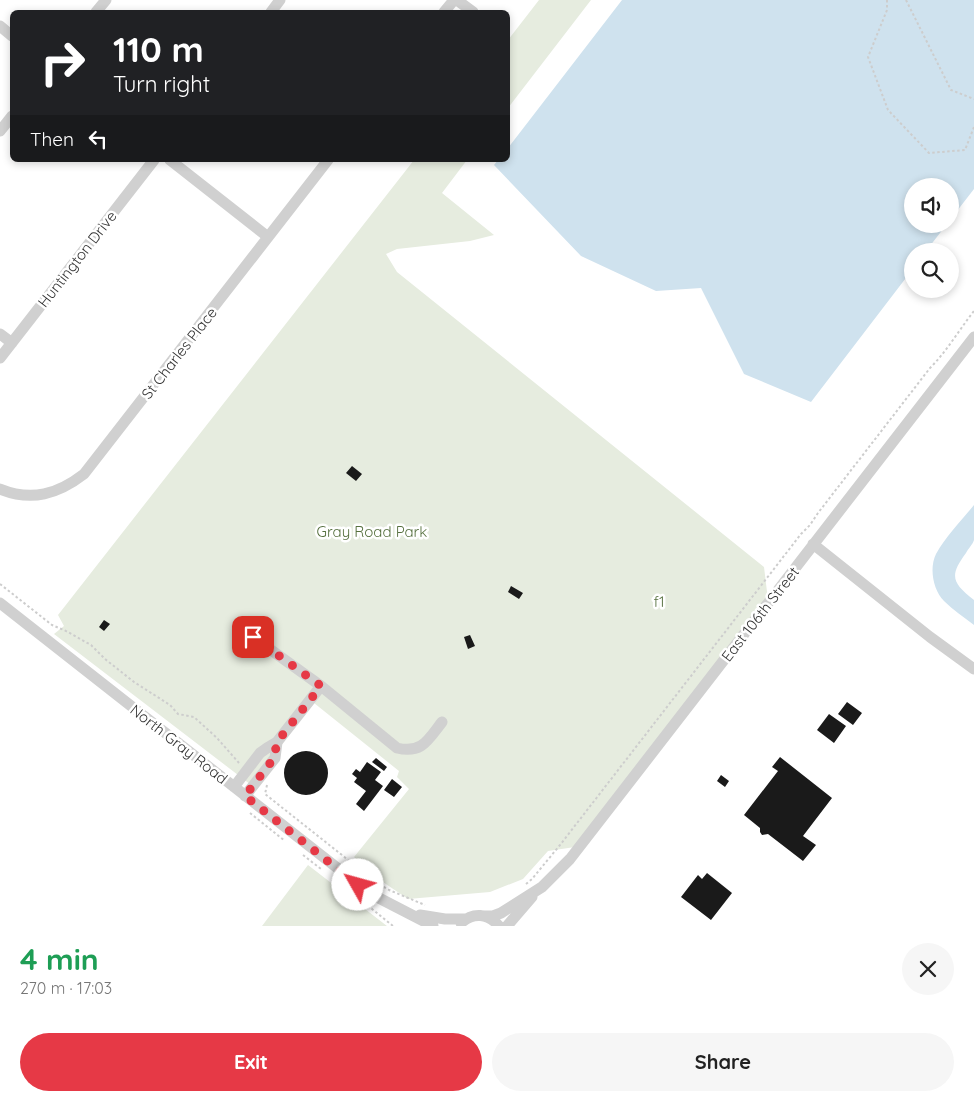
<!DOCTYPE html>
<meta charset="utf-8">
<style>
:root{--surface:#fff;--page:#f6f6f6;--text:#222;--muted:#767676;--accent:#e63946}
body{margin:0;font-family:Quicksand,sans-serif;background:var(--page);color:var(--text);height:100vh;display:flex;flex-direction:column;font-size:19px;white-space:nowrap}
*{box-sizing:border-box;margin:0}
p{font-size:16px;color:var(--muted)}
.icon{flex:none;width:28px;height:28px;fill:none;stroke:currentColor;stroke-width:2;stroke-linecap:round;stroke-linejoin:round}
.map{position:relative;height:926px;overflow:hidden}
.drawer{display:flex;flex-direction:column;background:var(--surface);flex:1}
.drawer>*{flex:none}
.top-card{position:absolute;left:10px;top:10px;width:500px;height:152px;border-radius:8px;box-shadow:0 2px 8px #0003;background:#202124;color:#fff;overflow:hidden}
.tools{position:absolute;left:904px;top:178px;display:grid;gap:10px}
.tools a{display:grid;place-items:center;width:55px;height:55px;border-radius:50%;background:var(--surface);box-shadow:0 2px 8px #0003;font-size:25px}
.pin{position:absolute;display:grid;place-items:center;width:42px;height:42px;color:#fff;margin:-21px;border-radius:10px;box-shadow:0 2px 8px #0006}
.me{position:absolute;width:55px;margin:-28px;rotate:308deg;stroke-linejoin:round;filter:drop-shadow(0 0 4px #0008)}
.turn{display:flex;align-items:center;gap:18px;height:105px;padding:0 20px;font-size:22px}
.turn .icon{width:65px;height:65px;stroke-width:2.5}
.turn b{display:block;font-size:35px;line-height:42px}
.then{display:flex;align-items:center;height:48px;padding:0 20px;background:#0003;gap:10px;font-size:19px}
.round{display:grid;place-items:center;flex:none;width:52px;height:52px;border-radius:26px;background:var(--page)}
.summary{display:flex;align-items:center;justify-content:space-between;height:85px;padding:0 20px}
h1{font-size:30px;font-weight:700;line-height:38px;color:#1e9e55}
.button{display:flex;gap:10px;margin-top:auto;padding:10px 20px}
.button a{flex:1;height:58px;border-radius:30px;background:var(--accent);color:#fff;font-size:20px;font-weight:700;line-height:58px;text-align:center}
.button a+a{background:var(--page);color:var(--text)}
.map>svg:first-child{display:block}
.green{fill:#e6ecdf}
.water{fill:#cfe2ee}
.building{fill:#1a1a1a}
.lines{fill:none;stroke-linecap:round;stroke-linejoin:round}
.path{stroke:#cdcdcd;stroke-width:2;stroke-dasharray:2.5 2.5;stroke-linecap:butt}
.minor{stroke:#d0d0d0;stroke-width:11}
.route{stroke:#e63946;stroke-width:9;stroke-dasharray:0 16.2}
.labels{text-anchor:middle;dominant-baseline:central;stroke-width:5;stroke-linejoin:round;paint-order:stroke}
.street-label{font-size:15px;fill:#333;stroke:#fff}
.park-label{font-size:15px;fill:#56703f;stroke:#fff}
</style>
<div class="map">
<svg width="974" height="926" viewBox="0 0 974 926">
<rect width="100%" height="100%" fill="#fff"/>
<path class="green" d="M 539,0 L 591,0 L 508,108 L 508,40 Z
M 414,160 L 467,160 L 442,193 L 494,235 L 470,241 L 397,249 L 386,254 L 397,272 L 764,567 L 768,600 L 575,847 L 548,851 L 523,879 L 490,892 L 408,899 L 374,876 L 354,857 L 409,789 L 397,777 L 399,771 L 314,703 L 284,740 L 275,762 L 255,788 L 54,634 L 64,626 L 58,615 Z
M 308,865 L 387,926 L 262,926 Z"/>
<path class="water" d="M 622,0 L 974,0 L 974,189 L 950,220 L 950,186 L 912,186 L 912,224 L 947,224 L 926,251 L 912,251 L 912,270 L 811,402 L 744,374 L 701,288 L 656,291 L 581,256 L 494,165 L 498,160 L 508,160 L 508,148 Z
M 974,505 C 974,516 974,529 974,540 C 973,544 968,549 966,553 C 949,576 952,583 974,600 L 974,625 C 964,617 953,610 944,601 C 933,590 929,568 936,554 C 946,536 962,520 974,505 Z"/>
<path class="building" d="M 352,466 L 362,474 L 356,481 L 346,473 Z
M 511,586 L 523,593 L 519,599 L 508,592 Z
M 104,620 L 110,624 L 104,631 L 99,627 Z
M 470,635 L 475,646 L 468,649 L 464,637 Z
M 847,702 L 862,713 L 853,725 L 838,714 Z
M 829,714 L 846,726 L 834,743 L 817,730 Z
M284 773a22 22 0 1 1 44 0a22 22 0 1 1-44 0Z
M 780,757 L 832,798 L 803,836 L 816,845 L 803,861 L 768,834 L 762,835 L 760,832 L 760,828 L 744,815 L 778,771 L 772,767 Z
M 376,758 L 387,767 L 384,771 L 372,762 Z
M 367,762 L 381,772 L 375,780 L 383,786 L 364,811 L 356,804 L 366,791 L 354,782 L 357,778 L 352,774 L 356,769 L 360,772 Z
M 721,775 L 729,781 L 725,787 L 717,781 Z
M 392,779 L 402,787 L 394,797 L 384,790 Z
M 707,873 L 732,893 L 711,920 L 681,897 L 698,875 L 702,879 Z"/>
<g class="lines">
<path class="path" d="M 887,0 L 887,10 L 868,57 L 888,110 L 929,153 L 965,150 L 974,127
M 906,0 L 951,90 L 974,99
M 0,584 L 52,625 L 66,631 L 91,645 L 105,659 L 134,682 L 170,705 L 178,714 L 194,717 L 217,738 L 239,763
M 267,785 L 265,794 L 376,882 L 389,890 L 425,905
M 250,813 L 285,841
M 303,855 L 321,869
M 526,884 L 532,879 L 560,845 L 801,534 L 810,525 L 818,513 L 930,368 C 947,351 959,330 974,311
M 356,896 L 393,926"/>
<path class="minor" d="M 457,0 L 473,12
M 96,12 L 106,0
M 271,12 L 280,0
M 444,12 L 454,0
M 0,26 L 12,36
M 0,131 L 12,116
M 170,160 L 268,237
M 0,334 L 12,343
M 0,358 L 154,160
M 0,489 C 32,502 58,494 84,474 L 328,160
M 813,544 L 930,637 L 974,669
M 0,603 L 359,885 L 375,896 L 433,926
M 253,637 L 321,686 L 397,748 C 422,754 428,740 442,722
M 234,787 L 260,753 L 267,748 L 277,742 L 321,686
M 245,796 L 275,758 L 277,742
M 420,915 L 445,919 L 466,919
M 484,916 L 493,916 L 501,913 L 542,887 L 570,859 L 974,337
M 461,923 C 473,912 488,913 499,926
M 507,926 L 532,897"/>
</g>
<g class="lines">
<path class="route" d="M 253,637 L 321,686 L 277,742 L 274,758 L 245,796 L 358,885"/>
</g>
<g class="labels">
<g class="street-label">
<text transform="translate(77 259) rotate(-52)">Huntington Drive</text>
<text transform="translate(179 353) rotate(-52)">St Charles Place</text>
<text transform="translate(760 614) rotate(-52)">East 106th Street</text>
<text transform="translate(179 744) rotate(38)">North Gray Road</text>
</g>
<g class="park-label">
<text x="372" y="531">Gray Road Park</text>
<text x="659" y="601">f1</text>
</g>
</g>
</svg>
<div class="tools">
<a><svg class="icon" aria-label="sound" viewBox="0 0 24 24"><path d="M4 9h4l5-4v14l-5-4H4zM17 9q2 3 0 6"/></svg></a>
<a><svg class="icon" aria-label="search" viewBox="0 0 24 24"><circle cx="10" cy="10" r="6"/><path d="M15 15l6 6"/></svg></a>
</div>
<div class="pin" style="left:253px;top:637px;background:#d93025"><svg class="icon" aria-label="arrive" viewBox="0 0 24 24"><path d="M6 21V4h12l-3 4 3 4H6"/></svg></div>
<svg class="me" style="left:358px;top:885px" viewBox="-20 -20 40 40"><circle r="19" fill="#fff"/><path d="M0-13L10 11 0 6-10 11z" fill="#e63946"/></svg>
<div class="top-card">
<div class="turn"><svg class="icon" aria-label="right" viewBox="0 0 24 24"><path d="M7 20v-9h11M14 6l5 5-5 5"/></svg><div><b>110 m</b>Turn right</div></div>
<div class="then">Then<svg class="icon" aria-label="left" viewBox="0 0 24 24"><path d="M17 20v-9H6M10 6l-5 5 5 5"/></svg></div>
</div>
</div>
<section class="drawer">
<div class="summary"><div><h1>4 min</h1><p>270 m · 17:03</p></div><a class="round"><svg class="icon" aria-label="close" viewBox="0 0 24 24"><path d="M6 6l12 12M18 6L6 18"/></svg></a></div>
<div class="button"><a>Exit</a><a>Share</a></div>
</section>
